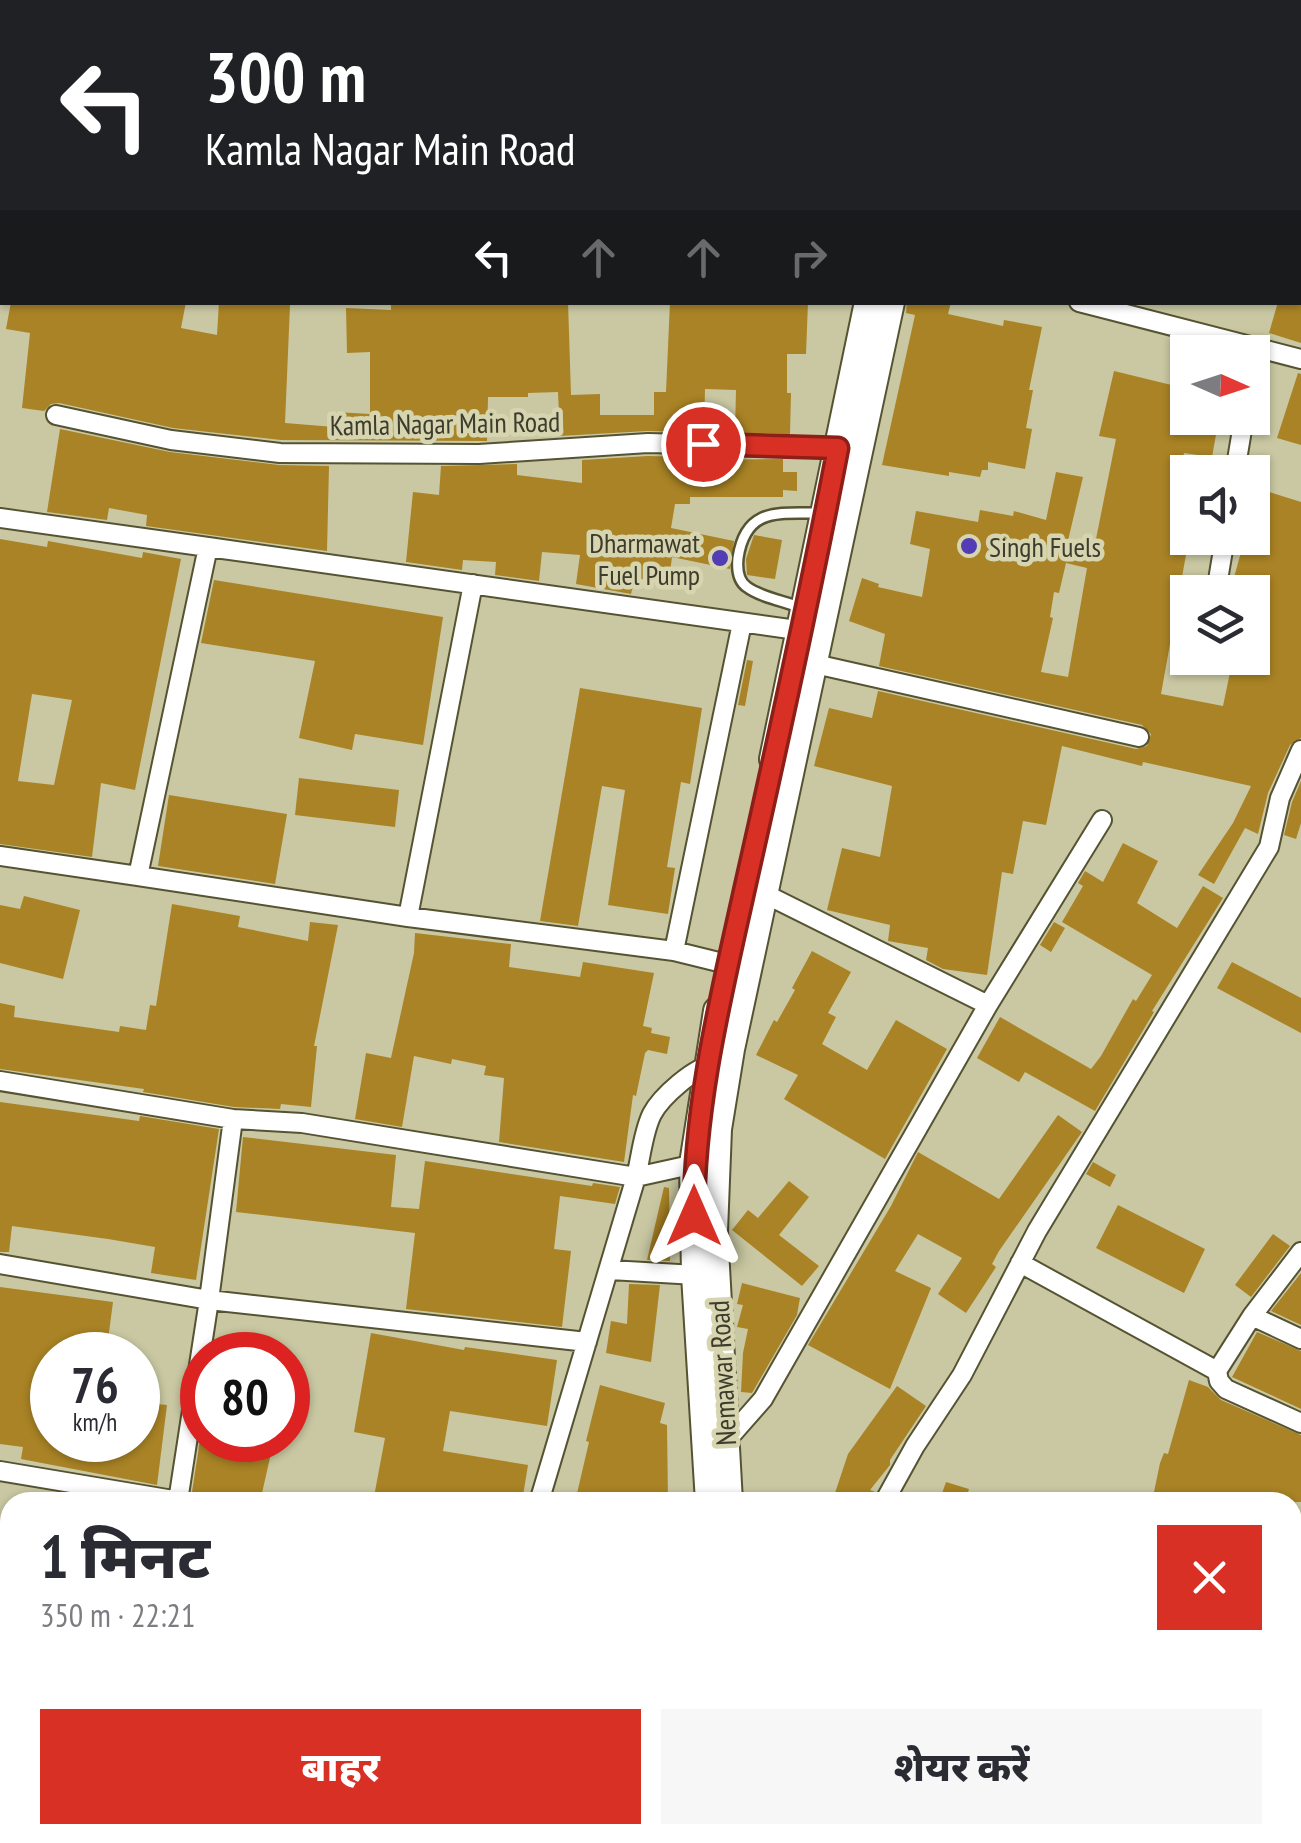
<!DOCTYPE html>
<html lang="hi">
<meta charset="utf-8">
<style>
:root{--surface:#fff;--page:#f7f7f7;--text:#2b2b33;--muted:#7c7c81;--accent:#d93025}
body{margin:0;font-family:"PT Sans Narrow","Noto Sans Devanagari",sans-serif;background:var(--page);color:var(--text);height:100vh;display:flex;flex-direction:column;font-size:38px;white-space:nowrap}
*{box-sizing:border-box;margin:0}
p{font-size:32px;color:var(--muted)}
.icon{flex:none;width:55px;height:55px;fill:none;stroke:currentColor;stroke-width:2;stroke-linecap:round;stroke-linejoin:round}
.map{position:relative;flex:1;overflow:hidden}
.drawer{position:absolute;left:0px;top:1492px;width:1302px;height:352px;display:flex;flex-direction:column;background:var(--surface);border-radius:30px 30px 0 0;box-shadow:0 2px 8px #0004}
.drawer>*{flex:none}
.top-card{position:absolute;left:0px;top:0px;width:1302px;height:305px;box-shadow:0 2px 8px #0004;background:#202124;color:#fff;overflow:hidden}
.needle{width:65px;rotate:93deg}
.buttons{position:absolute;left:1170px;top:335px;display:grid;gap:20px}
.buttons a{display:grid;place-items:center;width:100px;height:100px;border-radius:0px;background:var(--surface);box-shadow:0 2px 8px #0004;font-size:50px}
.speed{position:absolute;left:30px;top:1332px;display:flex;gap:20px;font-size:50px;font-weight:700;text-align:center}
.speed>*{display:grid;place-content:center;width:130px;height:130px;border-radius:50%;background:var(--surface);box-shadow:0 2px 8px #0004;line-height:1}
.speed small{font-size:25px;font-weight:400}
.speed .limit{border:15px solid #d22;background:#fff;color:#111}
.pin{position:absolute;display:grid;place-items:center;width:85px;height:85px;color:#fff;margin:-42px;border:5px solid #fff;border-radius:50%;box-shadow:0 2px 10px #0007}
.me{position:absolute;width:110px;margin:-55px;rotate:0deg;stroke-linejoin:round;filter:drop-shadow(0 0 8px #0008)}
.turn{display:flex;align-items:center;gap:35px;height:210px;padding:0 40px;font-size:45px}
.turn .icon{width:130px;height:130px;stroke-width:2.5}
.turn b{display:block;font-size:70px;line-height:85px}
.lanes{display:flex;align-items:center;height:95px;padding:0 40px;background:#0003;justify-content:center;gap:50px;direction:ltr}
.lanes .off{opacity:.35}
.round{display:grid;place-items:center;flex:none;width:105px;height:105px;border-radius:0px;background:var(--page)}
.summary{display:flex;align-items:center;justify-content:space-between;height:170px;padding:0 40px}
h1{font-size:60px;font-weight:800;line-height:75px}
.cta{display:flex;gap:20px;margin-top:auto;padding:20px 40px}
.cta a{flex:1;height:115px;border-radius:0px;background:var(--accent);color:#fff;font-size:40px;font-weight:800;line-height:115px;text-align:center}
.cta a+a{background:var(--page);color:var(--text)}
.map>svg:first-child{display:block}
.building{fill:#a98325;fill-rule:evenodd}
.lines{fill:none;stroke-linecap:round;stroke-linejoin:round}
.service-casing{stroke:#555332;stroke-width:14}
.minor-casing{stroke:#555332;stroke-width:22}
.tertiary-casing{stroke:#555332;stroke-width:28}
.trunk-casing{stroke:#555332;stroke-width:32}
.service{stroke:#fff;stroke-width:9}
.minor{stroke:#fff;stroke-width:18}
.tertiary{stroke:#fff;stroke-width:22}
.trunk{stroke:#fff;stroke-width:28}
.route-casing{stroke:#8d1f18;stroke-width:25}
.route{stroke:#d93025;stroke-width:18}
.poi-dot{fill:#533cb4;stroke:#d6d5af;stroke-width:4}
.labels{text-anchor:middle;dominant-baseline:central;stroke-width:9;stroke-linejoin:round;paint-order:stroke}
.street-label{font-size:28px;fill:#3d3c2d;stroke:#d6d5af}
.poi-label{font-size:28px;fill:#3d3c2d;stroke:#d6d5af;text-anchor:end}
</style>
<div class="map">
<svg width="1301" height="1843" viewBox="0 0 1301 1843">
<rect width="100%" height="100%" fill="#c9c8a2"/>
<path class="building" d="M 11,302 L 186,302 L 181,328 L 217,335 L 219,302 L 290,305 L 285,423 L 334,427 L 335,412 L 370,414 L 370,352 L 347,353 L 346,308 L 391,310 L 391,302 L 568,302 L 571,395 L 600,394 L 600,415 L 654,415 L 654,392 L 666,392 L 670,302 L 808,302 L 806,354 L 787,354 L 787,393 L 791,393 L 790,434 L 735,433 L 736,390 L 705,389 L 704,430 L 693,432 L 647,431 L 560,436 L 558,392 L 528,393 L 528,397 L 488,397 L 487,441 L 281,440 L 173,428 L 59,403 L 51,404 L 44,411 L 22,408 L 30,333 L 6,329 Z
M 907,302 L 951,302 L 948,314 L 1003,326 L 1004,320 L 1042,327 L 1029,390 L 1033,390 L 1026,428 L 1032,429 L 1025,469 L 988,462 L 988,470 L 982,470 L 980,477 L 949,472 L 949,476 L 882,465 L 915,315 L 906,313 Z
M 1278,302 L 1301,302 L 1301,343 L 1269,333 Z
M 1114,371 L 1188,389 L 1188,418 L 1219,418 L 1212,457 L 1184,453 L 1176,495 L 1188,497 L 1182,538 L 1189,538 L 1161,694 L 1223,706 L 1233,658 L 1252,658 L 1252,592 L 1230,592 L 1243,545 L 1246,546 L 1248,538 L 1252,538 L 1252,524 L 1263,490 L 1301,502 L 1301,738 L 1290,745 L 1268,793 L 1258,834 L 1245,828 L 1214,884 L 1198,875 L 1233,823 L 1251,786 L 1143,762 L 1142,766 L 1062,746 L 1046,825 L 1023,821 L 1013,874 L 1002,872 L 987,975 L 943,969 L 926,960 L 928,948 L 888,941 L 890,925 L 827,910 L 842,848 L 880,857 L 892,786 L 814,766 L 829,708 L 872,718 L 878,691 L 1136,749 L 1147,746 L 1151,734 L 1142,725 L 879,666 L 885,634 L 849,621 L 862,578 L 879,584 L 878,587 L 922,597 L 930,549 L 910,544 L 916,511 L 978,522 L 980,510 L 1013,516 L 1014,511 L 1046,520 L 1056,472 L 1083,477 L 1066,549 L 1093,554 L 1116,439 L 1099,436 ZM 1066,563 L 1087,568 L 1068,677 L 1041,672 L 1053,618 L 1050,617 L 1054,592 L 1059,593 Z
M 1298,373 L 1301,374 L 1301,445 L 1277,438 Z
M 60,429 L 170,452 L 279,465 L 329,466 L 327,551 L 146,526 L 147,515 L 109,508 L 107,520 L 47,512 Z
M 648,456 L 692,457 L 692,460 L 783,459 L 783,472 L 797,472 L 797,491 L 783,490 L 783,497 L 690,497 L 690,504 L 675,504 L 671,528 L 734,541 L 730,569 L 672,557 L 669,580 L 658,578 L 657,582 L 635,578 L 631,594 L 576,584 L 580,555 L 542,552 L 539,581 L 495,575 L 496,562 L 463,560 L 462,570 L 406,562 L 413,492 L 439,495 L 441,466 L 517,464 L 517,475 L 582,483 L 582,460 Z
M 754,535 L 782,540 L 775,579 L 747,575 L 746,559 Z
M 0,539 L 47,547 L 48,541 L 142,558 L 143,552 L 181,559 L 135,790 L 101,783 L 92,857 L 0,844 ZM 32,694 L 72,700 L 54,785 L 18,781 Z
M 214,580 L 443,617 L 423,745 L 355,734 L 352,750 L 299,738 L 315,661 L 201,643 Z
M 747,660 L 753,661 L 745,706 L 738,705 Z
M 580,688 L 702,708 L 690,784 L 681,782 L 667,867 L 675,868 L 668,914 L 608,905 L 625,790 L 602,786 L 578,926 L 540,921 Z
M 299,778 L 399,790 L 395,827 L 295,815 Z
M 1301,781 L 1301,823 L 1296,839 L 1284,835 L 1292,802 Z
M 169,795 L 287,814 L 275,884 L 158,866 Z
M 1123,843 L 1158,861 L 1137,903 L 1177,928 L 1203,886 L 1223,898 L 1152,1011 L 1154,1012 L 1095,1111 L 1025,1072 L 1019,1082 L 977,1058 L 1000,1017 L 1091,1069 L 1101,1056 L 1133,999 L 1136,1001 L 1152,975 L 1062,922 L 1083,886 L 1078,883 L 1085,871 L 1103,882 Z
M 24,896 L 80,910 L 63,979 L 0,963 L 0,905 L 20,909 Z
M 172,904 L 240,916 L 238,927 L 308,941 L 310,922 L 338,925 L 314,1046 L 317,1046 L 311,1107 L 281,1104 L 280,1109 L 234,1107 L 143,1092 L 144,1089 L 0,1069 L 0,1003 L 15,1006 L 14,1017 L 119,1032 L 120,1026 L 146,1030 L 150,1005 L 156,1006 Z
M 1054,922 L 1065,928 L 1051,952 L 1040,945 Z
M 415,933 L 511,944 L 509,967 L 580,977 L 583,962 L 654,973 L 643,1026 L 652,1028 L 651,1033 L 670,1037 L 667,1054 L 648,1050 L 645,1053 L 636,1096 L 633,1095 L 624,1162 L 499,1142 L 504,1078 L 484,1075 L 486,1066 L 452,1059 L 451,1064 L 414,1056 L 402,1127 L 355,1119 L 366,1053 L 391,1058 L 414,953 Z
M 812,951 L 851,972 L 828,1013 L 836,1017 L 822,1044 L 867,1070 L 896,1020 L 947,1049 L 885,1159 L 784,1099 L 798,1075 L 756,1055 L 774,1020 L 777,1022 L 795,990 L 792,988 Z
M 1232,962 L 1301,998 L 1301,1033 L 1217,988 Z
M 0,1102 L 139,1121 L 140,1116 L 219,1129 L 196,1280 L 151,1273 L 155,1247 L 108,1239 L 12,1226 L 9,1252 L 0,1252 Z
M 1058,1115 L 1082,1132 L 999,1251 L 992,1264 L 996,1267 L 966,1313 L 938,1294 L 962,1258 L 918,1234 L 895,1271 L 931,1288 L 890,1389 L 808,1345 L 891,1206 L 918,1152 L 999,1199 Z
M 243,1137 L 396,1155 L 391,1207 L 419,1209 L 425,1161 L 592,1186 L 593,1183 L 620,1187 L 615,1204 L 560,1196 L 554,1249 L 571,1251 L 562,1327 L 406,1309 L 415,1233 L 236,1212 Z
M 1093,1162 L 1116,1175 L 1110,1187 L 1086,1174 Z
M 789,1181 L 809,1197 L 779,1235 L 819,1266 L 802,1286 L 732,1230 L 748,1210 L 758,1218 Z
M 664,1187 L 669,1188 L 670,1261 L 647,1260 Z
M 1118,1205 L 1205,1249 L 1184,1293 L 1096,1248 Z
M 1273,1234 L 1290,1246 L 1251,1297 L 1235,1285 Z
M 1301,1273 L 1301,1325 L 1271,1311 Z
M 742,1283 L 800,1298 L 797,1315 L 752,1393 L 741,1392 L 743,1353 L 748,1329 L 737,1327 L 743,1305 L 737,1304 Z
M 629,1284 L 660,1285 L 651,1362 L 606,1353 L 611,1321 L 627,1324 Z
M 0,1287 L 113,1302 L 106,1355 L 52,1355 L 52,1440 L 138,1440 L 138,1402 L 167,1405 L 157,1485 L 21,1459 L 23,1447 L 0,1444 Z
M 1257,1332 L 1301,1351 L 1301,1409 L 1232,1377 Z
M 371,1333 L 464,1350 L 465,1347 L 557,1360 L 547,1426 L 450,1411 L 443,1451 L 528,1465 L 522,1502 L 469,1502 L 420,1495 L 418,1502 L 373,1502 L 385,1438 L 354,1432 Z
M 1189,1380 L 1208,1387 L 1221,1400 L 1301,1435 L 1301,1502 L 1201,1502 L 1154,1492 L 1160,1463 L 1164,1453 L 1168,1454 Z
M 600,1385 L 665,1403 L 660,1423 L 667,1425 L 668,1502 L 575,1502 L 589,1442 L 586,1441 Z
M 897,1386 L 926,1406 L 890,1460 L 890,1465 L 870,1490 L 875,1492 L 870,1502 L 832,1502 L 848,1454 Z
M 200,1440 L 274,1440 L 260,1502 L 226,1502 L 196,1496 L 192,1492 Z
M 946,1482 L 969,1489 L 965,1502 L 939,1502 Z"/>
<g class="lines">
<defs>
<path id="service" d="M 799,607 C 784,601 760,597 747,587 C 738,581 737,568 738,558 C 746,505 781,514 823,513"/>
<path id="minor" d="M 51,0 L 55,0
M 606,0 L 632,2
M 412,2 L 413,0
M 0,40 L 2,38
M 0,216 L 2,217
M 1079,302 L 1301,359
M 56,415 L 171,440 L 280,453 L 479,454 L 648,443 L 838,448
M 1235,472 L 1244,418
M 0,518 L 208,547 L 138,876 L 0,856
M 208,547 L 811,632
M 1216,592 L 1225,538
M 815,664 L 1139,737
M 138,876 L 408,917 L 674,951 L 747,969
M 763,893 L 988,1005
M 408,917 L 473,584
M 674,951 L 742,623
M 0,1081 L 233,1119 L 302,1123 L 636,1177 C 641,1157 643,1132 652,1114 C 661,1097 695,1066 714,1065
M 1301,1252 L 1252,1316 L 1217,1371 L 1219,1381 L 1226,1389 L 1301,1423
M 1020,1263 L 1217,1371
M 0,1264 L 209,1300 L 233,1119
M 610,1270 L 696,1275
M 1252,1316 L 1301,1339
M 726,1441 L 763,1399 L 988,1005 L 1102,820
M 0,1471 L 185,1502
M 178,1501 L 209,1300 L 587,1342
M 539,1502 L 636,1177 L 704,1162
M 884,1502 L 915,1446 L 962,1375 L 1037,1231 L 1269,847 L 1280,798 L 1301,750
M 1292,1573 L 1301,1576
M 1292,1643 L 1301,1647
M 0,1674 L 10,1676
M 1292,1734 L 1301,1738
M 1292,1834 L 1301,1837
M 668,1835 L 704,1843
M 1160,1835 L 1180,1843
M 411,1843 L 419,1835
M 849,1843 L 852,1835
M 1030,1843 L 1034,1835
M 1242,1843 L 1246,1835"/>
<path id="tertiary" d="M 1110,0 L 1119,2
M 1300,53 L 1301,54"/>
<path id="trunk" d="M 953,2 L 954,0
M 774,759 L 869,302
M 710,1502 L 696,1275 L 694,1164 L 718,1011
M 728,1502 L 713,1231 L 717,1129 L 730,1049 L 890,302
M 717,1843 L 720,1835"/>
</defs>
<use href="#service" class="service-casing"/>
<use href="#minor" class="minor-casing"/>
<use href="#tertiary" class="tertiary-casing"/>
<use href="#trunk" class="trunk-casing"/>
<use href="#service" class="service"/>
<use href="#minor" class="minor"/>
<use href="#tertiary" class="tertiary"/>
<use href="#trunk" class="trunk"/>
</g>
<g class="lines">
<defs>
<path id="route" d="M 694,1216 C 694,1104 721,996 745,887 C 778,741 810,595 838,448 L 703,444"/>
</defs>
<use href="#route" class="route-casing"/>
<use href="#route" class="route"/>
</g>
<g class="poi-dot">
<circle cx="969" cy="546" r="10"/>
<circle cx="720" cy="558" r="10"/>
</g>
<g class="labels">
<g class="street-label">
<text transform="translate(445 423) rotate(-1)">Kamla Nagar Main Road</text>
<text transform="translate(722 1373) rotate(-93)">Nemawar Road</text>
</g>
<g class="poi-label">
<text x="700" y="542">Dharmawat<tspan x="700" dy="32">Fuel Pump</tspan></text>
<text x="989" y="546" text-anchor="start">Singh Fuels</text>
</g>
</g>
</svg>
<div class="buttons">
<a><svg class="needle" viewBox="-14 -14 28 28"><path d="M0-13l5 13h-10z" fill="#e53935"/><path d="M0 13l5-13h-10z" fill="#7c7c81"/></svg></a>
<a><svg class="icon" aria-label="sound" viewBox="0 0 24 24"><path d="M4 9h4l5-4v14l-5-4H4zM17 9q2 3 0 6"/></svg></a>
<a><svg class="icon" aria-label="layers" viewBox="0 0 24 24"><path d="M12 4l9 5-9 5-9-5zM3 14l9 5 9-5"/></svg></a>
</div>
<div class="speed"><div>76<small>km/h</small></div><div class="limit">80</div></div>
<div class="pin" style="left:703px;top:444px;background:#d93025"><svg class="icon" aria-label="arrive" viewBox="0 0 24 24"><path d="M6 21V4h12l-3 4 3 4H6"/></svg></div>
<svg class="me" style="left:694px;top:1216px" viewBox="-20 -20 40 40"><path d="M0-17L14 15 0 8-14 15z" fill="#d93025" stroke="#fff" stroke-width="4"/></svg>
<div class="top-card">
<div class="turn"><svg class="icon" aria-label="left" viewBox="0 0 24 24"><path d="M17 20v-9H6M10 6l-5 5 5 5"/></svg><div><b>300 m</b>Kamla Nagar Main Road</div></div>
<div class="lanes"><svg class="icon" aria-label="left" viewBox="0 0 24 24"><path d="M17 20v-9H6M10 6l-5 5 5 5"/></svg><svg class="icon off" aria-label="ahead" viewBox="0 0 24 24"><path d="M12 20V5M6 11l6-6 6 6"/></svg><svg class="icon off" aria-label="ahead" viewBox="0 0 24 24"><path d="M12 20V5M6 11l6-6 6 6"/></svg><svg class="icon off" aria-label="right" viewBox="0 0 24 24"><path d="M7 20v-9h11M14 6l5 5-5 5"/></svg></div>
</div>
<section class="drawer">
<div class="summary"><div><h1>1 मिनट</h1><p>350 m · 22:21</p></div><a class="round" style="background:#d93025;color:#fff"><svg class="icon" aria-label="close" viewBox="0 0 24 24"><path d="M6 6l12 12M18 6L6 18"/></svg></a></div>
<div class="cta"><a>बाहर</a><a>शेयर करें</a></div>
</section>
</div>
